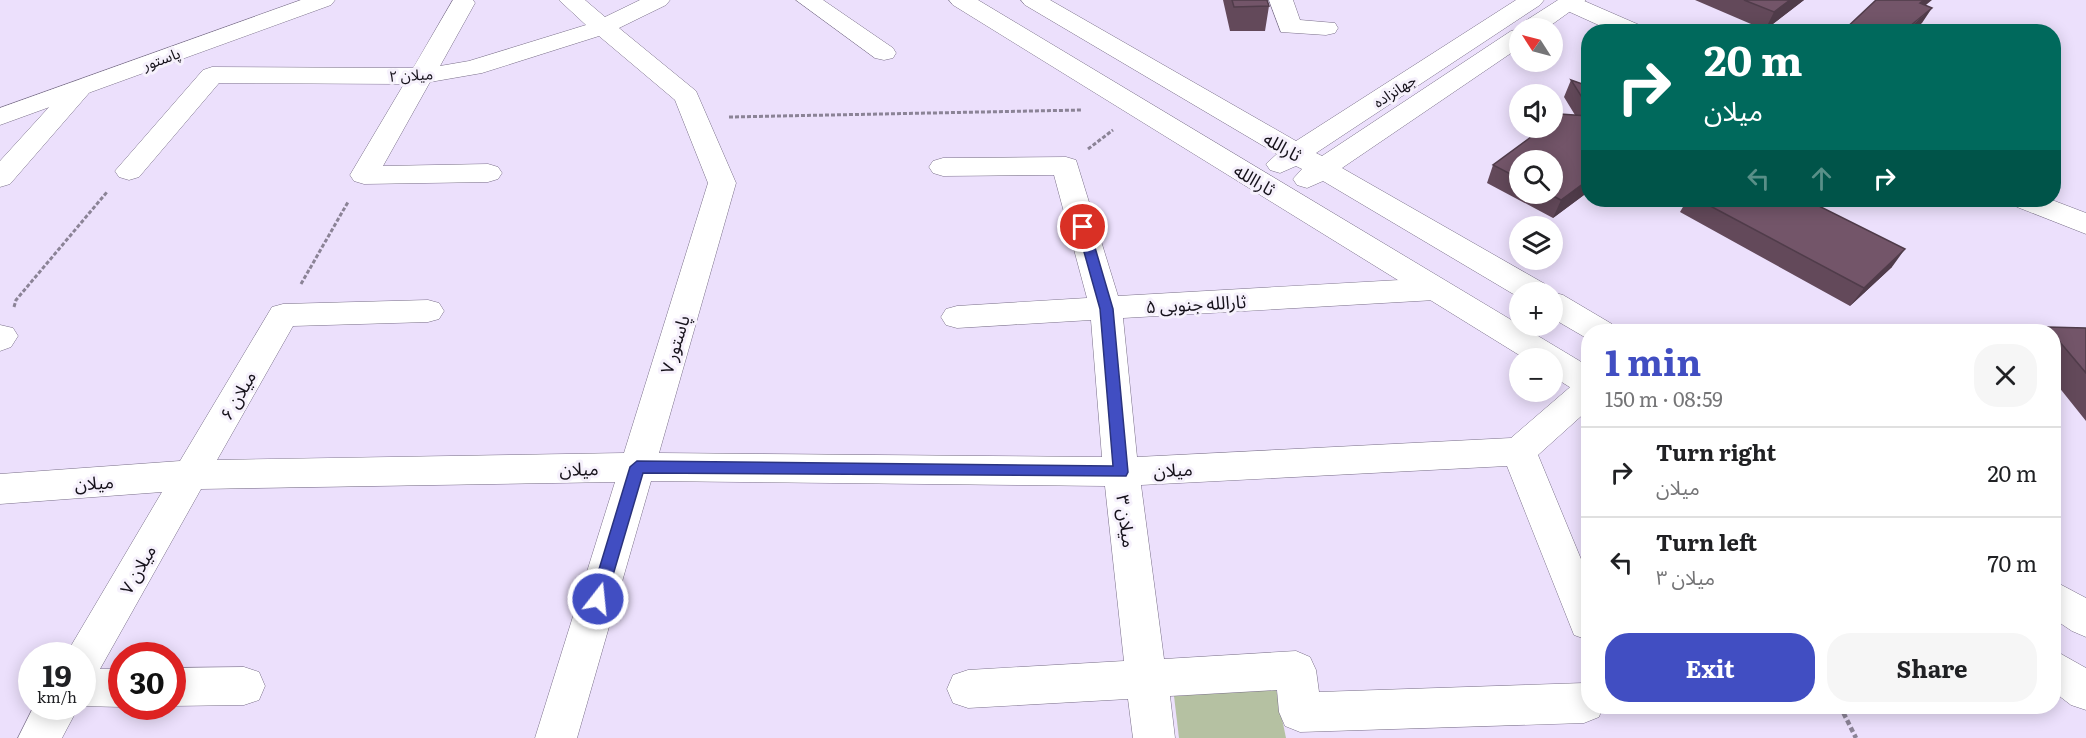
<!DOCTYPE html>
<meta charset="utf-8">
<style>
:root{--surface:#fff;--page:#f6f6f6;--text:#202124;--muted:#757577;--line:#e0e0e0;--accent:#414ec2}
body{margin:0;font-family:Literata,"Noto Sans Arabic",serif;background:var(--page);color:var(--text);height:100vh;display:flex;flex-direction:column;font-size:22px;white-space:nowrap}
*{box-sizing:border-box;margin:0}
p{font-size:20px;color:var(--muted)}
.icon{flex:none;width:33px;height:33px;fill:none;stroke:currentColor;stroke-width:2;stroke-linecap:round;stroke-linejoin:round}
.map{position:relative;flex:1;overflow:hidden}
.drawer{position:absolute;left:1581px;top:324px;width:480px;height:390px;display:flex;flex-direction:column;background:var(--surface);border-radius:24px;box-shadow:0 3px 15px #0003}
.drawer>*{flex:none}
.banner{position:absolute;left:1581px;top:24px;width:480px;height:183px;border-radius:24px;box-shadow:0 3px 15px #0003;background:#00695c;color:#fff;overflow:hidden}
.needle{width:39px;rotate:306deg}
.fabs{position:absolute;left:1509px;top:18px;display:grid;gap:12px}
.fabs a{display:grid;place-items:center;width:54px;height:54px;border-radius:50%;background:var(--surface);box-shadow:0 3px 15px #0003;font-size:30px}
.speed{position:absolute;left:18px;top:642px;display:flex;gap:12px;font-size:30px;font-weight:700;text-align:center}
.speed>*{display:grid;place-content:center;width:78px;height:78px;border-radius:50%;background:var(--surface);box-shadow:0 3px 15px #0003;line-height:1}
.speed small{font-size:15px;font-weight:400}
.speed .limit{border:9px solid #d22;background:#fff;color:#111}
.pin{position:absolute;display:grid;place-items:center;width:51px;height:51px;color:#fff;margin:-26px;border:3px solid #fff;border-radius:50%;box-shadow:0 2px 6px #0007}
.me{position:absolute;width:66px;margin:-33px;rotate:16deg;stroke-linejoin:round;filter:drop-shadow(0 0 4px #0008)}
.turn{display:flex;align-items:center;gap:21px;height:126px;padding:0 24px;font-size:27px}
.turn .icon{width:78px;height:78px;stroke-width:2.5}
.turn b{display:block;font-size:42px;line-height:51px}
.lanes{display:flex;align-items:center;height:57px;padding:0 24px;background:#0003;justify-content:center;gap:30px;direction:ltr}
.lanes .off{opacity:.35}
.round{display:grid;place-items:center;flex:none;width:63px;height:63px;border-radius:24px;background:var(--page)}
.overview{display:flex;align-items:center;justify-content:space-between;height:102px;padding:0 24px}
h1{font-size:36px;font-weight:700;line-height:45px;color:var(--accent)}
.button{display:flex;gap:12px;margin-top:auto;padding:12px 24px}
.button a{flex:1;height:69px;border-radius:24px;background:var(--accent);color:#fff;font-size:24px;font-weight:700;line-height:69px;text-align:center}
.button a+a{background:var(--page);color:var(--text)}
ul{padding:0;list-style:none}
li{display:flex;align-items:center;gap:18px;height:90px;padding:0 24px;border-top:2px solid var(--line)}
li div{flex:1}
li b{display:block;font-size:22px}
li em{font-style:normal}
.map>svg:first-child{display:block}
.green{fill:#b5c1a2}
.lines{fill:none;stroke-linecap:round;stroke-linejoin:round}
.street-casing{stroke:#796f88;stroke-width:1}
.secondary-casing{stroke:#796f88;stroke-width:1}
.path-far1{stroke:#8b8396;stroke-width:3;stroke-dasharray:4 2;stroke-linecap:butt}
.path{stroke:#8b8396;stroke-width:4.5;stroke-dasharray:5 3;stroke-linecap:butt}
.street{fill:#fff;fill-rule:evenodd}
.secondary{fill:#fff;fill-rule:evenodd}
.wall{fill:#63495a;fill-rule:evenodd}
.shaded-wall{fill:#503c4a}
.building{fill:#735569;stroke:#503c4a;stroke-width:1.5}
.route{fill:#414ec2;stroke:#2a337e;stroke-width:1.5}
.labels{text-anchor:middle;dominant-baseline:central;stroke-width:6;stroke-linejoin:round;paint-order:stroke}
.far-street-label{font-size:15px;fill:#15111a;stroke:#f6f1fc}
.street-label{font-size:18px;fill:#15111a;stroke:#f6f1fc}
</style>
<div class="map">
<svg width="2086" height="738" viewBox="0 0 2086 738">
<rect width="100%" height="100%" fill="#ece0fc"/>
<path class="green" d="M 1276,689 L 1286,738 L 1179,738 L 1174,696 Z"/>
<g class="lines">
<defs>
<path id="street" d="M 453,0 L 473,0 L 475,3 L 440,66 L 469,61 L 586,25 L 559,0 L 585,0 L 605,17 L 640,0 L 670,0 L 666,5 L 619,28 L 696,91 L 736,183 L 659,453 L 1102,457 L 1091,320 L 957,328 L 946,325 L 941,317 L 946,309 L 957,306 L 1087,298 L 1054,175 L 943,176 L 933,173 L 929,167 L 933,161 L 943,158 L 1066,157 L 1076,160 L 1118,296 L 1435,278 L 1446,281 L 1450,289 L 1446,297 L 1435,300 L 1123,318 L 1137,457 L 1511,438 L 1576,382 L 1588,378 L 1588,410 L 1538,455 L 1588,576 L 1588,640 L 1574,635 L 1507,466 L 1141,485 L 1164,659 L 1296,651 L 1310,657 L 1316,670 L 1319,692 L 1584,683 L 1588,685 L 1588,706 L 1603,706 L 1599,717 L 1584,723 L 1300,732 L 1285,726 L 1279,712 L 1277,690 L 1170,696 L 1175,738 L 1133,738 L 1128,699 L 968,708 L 953,703 L 947,689 L 953,675 L 968,670 L 1124,661 L 1105,486 L 651,481 L 577,738 L 535,738 L 615,482 L 201,489 L 100,669 L 122,669 L 122,706 L 124,706 L 122,707 L 80,706 L 82,706 L 82,656 L 65,656 L 162,492 L 0,504 L 0,474 L 180,461 L 272,307 L 283,304 L 428,300 L 439,303 L 444,311 L 439,319 L 428,322 L 293,326 L 217,460 L 624,453 L 708,183 L 675,100 L 599,36 L 482,73 L 430,82 L 383,166 L 488,164 L 498,167 L 502,173 L 498,179 L 488,182 L 364,184 L 354,181 L 350,175 L 404,84 L 219,83 L 139,177 L 129,180 L 119,177 L 115,171 L 203,70 L 212,67 L 413,68 Z
M 796,0 L 823,0 L 893,48 L 896,53 L 893,58 L 884,60 L 875,58 Z
M 1269,0 L 1293,0 L 1300,20 L 1335,23 L 1338,28 L 1335,33 L 1326,35 L 1281,32 Z
M 1559,0 L 1582,0 L 1644,27 L 1647,32 L 1614,32 L 1561,8 L 1557,3 Z
M 80,80 L 89,83 L 93,88 L 89,93 L 10,184 L 0,187 L 0,161 L 71,83 Z
M 2013,200 L 2052,200 L 2086,213 L 2086,234 L 2017,207 Z
M 0,325 L 13,328 L 18,336 L 11,347 L 0,351 Z
M 244,667 L 259,672 L 265,686 L 259,700 L 244,705 L 172,706 L 172,668 Z
M 34,706 L 79,706 L 62,738 L 18,738 Z"/>
<path id="secondary" d="M 301,0 L 335,0 L 331,5 L 0,125 L 0,108 Z
M 949,0 L 978,0 L 1588,366 L 1588,394 L 1576,391 L 1552,376 L 1552,358 L 1524,358 L 953,5 Z
M 1021,0 L 1050,0 L 1296,141 L 1516,0 L 1544,0 L 1540,5 L 1316,153 L 1322,156 L 1511,31 L 1519,29 L 1519,28 L 1522,23 L 1558,0 L 1586,0 L 1547,28 L 1520,28 L 1520,47 L 1342,168 L 1545,284 L 1549,292 L 1520,292 L 1520,298 L 1323,181 L 1307,188 L 1297,185 L 1293,179 L 1302,169 L 1296,166 L 1280,173 L 1270,170 L 1266,164 L 1277,154 L 1025,5 Z
M 1550,292 L 1552,292 L 1563,295 L 1612,324 L 1617,332 L 1588,332 L 1588,339 L 1552,318 L 1552,292 Z
M 2054,581 L 2086,598 L 2086,637 L 2072,631 L 2054,619 Z
M 2054,650 L 2086,668 L 2086,710 L 2071,705 L 2054,692 Z"/>
</defs>
<use href="#street" class="street-casing"/>
<use href="#secondary" class="secondary-casing"/>
<path class="path-far1" d="M 729,117 L 1082,110
M 1088,149 L 1113,130
M 301,284 L 348,202
M 14,307 L 16,300 L 107,192"/>
<path class="path" d="M 1840,706 L 1856,738"/>
<use href="#street" class="street"/>
<use href="#secondary" class="secondary"/>
</g>
<path class="wall" d="M 1223,0 L 1267,0 L 1269,6 L 1265,31 L 1230,31 Z
M 1695,0 L 1804,0 L 1765,30 Z
M 1571,80 L 1588,86 L 1588,192 L 1553,218 L 1487,183 L 1493,165 L 1575,115 L 1564,97 ZM 1520,160 L 1552,194 L 1520,194 Z
M 1687,200 L 1807,200 L 1892,267 L 1850,306 L 1680,212 Z
M 2047,327 L 2086,328 L 2086,421 L 2054,381 L 2054,332 L 2043,332 Z"/>
<path class="shaded-wall" d="M 1790,0 L 1804,0 L 1765,30 L 1774,12 Z
M 1924,0 L 1932,0 L 1910,18 L 1920,3 Z
M 1932,8 L 1922,23 L 1912,32 L 1904,32 Z
M 1588,180 L 1588,192 L 1553,218 L 1561,200 Z
M 1905,249 L 1892,267 L 1850,306 L 1864,288 Z"/>
<path class="building" d="M 1232,0 L 1267,0 L 1269,6 L 1234,7 Z
M 1744,0 L 1790,0 L 1774,12 Z
M 1876,0 L 1924,0 L 1920,3 L 1932,8 L 1904,31 L 1905,32 L 1842,32 Z
M 1571,80 L 1588,86 L 1588,107 Z
M 1560,114 L 1588,116 L 1588,180 L 1561,200 L 1549,194 L 1552,194 L 1552,160 L 1520,160 L 1520,179 L 1493,165 L 1543,128 L 1552,128 L 1552,120 Z
M 1699,200 L 1807,200 L 1905,249 L 1864,288 Z
M 2047,327 L 2086,328 L 2086,373 L 2054,335 L 2054,332 L 2051,332 Z"/>
<path class="route" d="M 1083,223 L 1089,227 L 1113,309 L 1128,472 L 1126,476 L 643,473 L 606,599 L 604,604 L 593,604 L 590,599 L 630,467 L 637,461 L 1113,466 L 1100,309 L 1077,227 Z"/>
<g class="labels">
<g class="far-street-label">
<text transform="translate(161 58) rotate(-20)">پاستور</text>
<text transform="translate(411 74) rotate(-3)">میلان ۲</text>
<text transform="translate(1394 90) rotate(-33)">جهانزاده</text>
</g>
<g class="street-label">
<text transform="translate(1283 146) rotate(30)">ثارالله</text>
<text transform="translate(1255 179) rotate(31)">ثاراالله</text>
<text transform="translate(1196 303) rotate(-3)">ثارالله جنوبی ۵</text>
<text transform="translate(674 344) rotate(-73)">پاستور ۷</text>
<text transform="translate(237 395) rotate(-60)">میلان ۶</text>
<text transform="translate(579 468) rotate(-1)">میلان</text>
<text transform="translate(1173 469) rotate(-3)">میلان</text>
<text transform="translate(94 482) rotate(-4)">میلان</text>
<text transform="translate(1127 521) rotate(83)">میلان ۳</text>
<text transform="translate(137 569) rotate(-60)">میلان ۷</text>
</g>
</g>
</svg>
<div class="fabs">
<a><svg class="needle" viewBox="-14 -14 28 28"><path d="M0-13l5 13h-10z" fill="#e53935"/><path d="M0 13l5-13h-10z" fill="#757577"/></svg></a>
<a><svg class="icon" aria-label="sound" viewBox="0 0 24 24"><path d="M4 9h4l5-4v14l-5-4H4zM17 9q2 3 0 6"/></svg></a>
<a><svg class="icon" aria-label="search" viewBox="0 0 24 24"><circle cx="10" cy="10" r="6"/><path d="M15 15l6 6"/></svg></a>
<a><svg class="icon" aria-label="layers" viewBox="0 0 24 24"><path d="M12 4l9 5-9 5-9-5zM3 14l9 5 9-5"/></svg></a>
<a>+</a>
<a>−</a>
</div>
<div class="speed"><div>19<small>km/h</small></div><div class="limit">30</div></div>
<div class="pin" style="left:1083px;top:227px;background:#d93025"><svg class="icon" aria-label="arrive" viewBox="0 0 24 24"><path d="M6 21V4h12l-3 4 3 4H6"/></svg></div>
<svg class="me" style="left:598px;top:599px" viewBox="-20 -20 40 40"><circle r="17" fill="#414ec2" stroke="#fff" stroke-width="3"/><path d="M0-11L8 9 0 5-8 9z" fill="#fff"/></svg>
<div class="banner">
<div class="turn"><svg class="icon" aria-label="right" viewBox="0 0 24 24"><path d="M7 20v-9h11M14 6l5 5-5 5"/></svg><div><b>20 m</b>میلان</div></div>
<div class="lanes"><svg class="icon off" aria-label="left" viewBox="0 0 24 24"><path d="M17 20v-9H6M10 6l-5 5 5 5"/></svg><svg class="icon off" aria-label="ahead" viewBox="0 0 24 24"><path d="M12 20V5M6 11l6-6 6 6"/></svg><svg class="icon" aria-label="right" viewBox="0 0 24 24"><path d="M7 20v-9h11M14 6l5 5-5 5"/></svg></div>
</div>
<section class="drawer">
<div class="overview"><div><h1>1 min</h1><p>150 m · 08:59</p></div><a class="round"><svg class="icon" aria-label="close" viewBox="0 0 24 24"><path d="M6 6l12 12M18 6L6 18"/></svg></a></div>
<ul>
<li><svg class="icon" aria-label="right" viewBox="0 0 24 24"><path d="M7 20v-9h11M14 6l5 5-5 5"/></svg><div><b>Turn right</b><p>میلان</p></div><em>20 m</em></li>
<li><svg class="icon" aria-label="left" viewBox="0 0 24 24"><path d="M17 20v-9H6M10 6l-5 5 5 5"/></svg><div><b>Turn left</b><p>میلان ۳</p></div><em>70 m</em></li>
</ul>
<div class="button"><a>Exit</a><a>Share</a></div>
</section>
</div>
